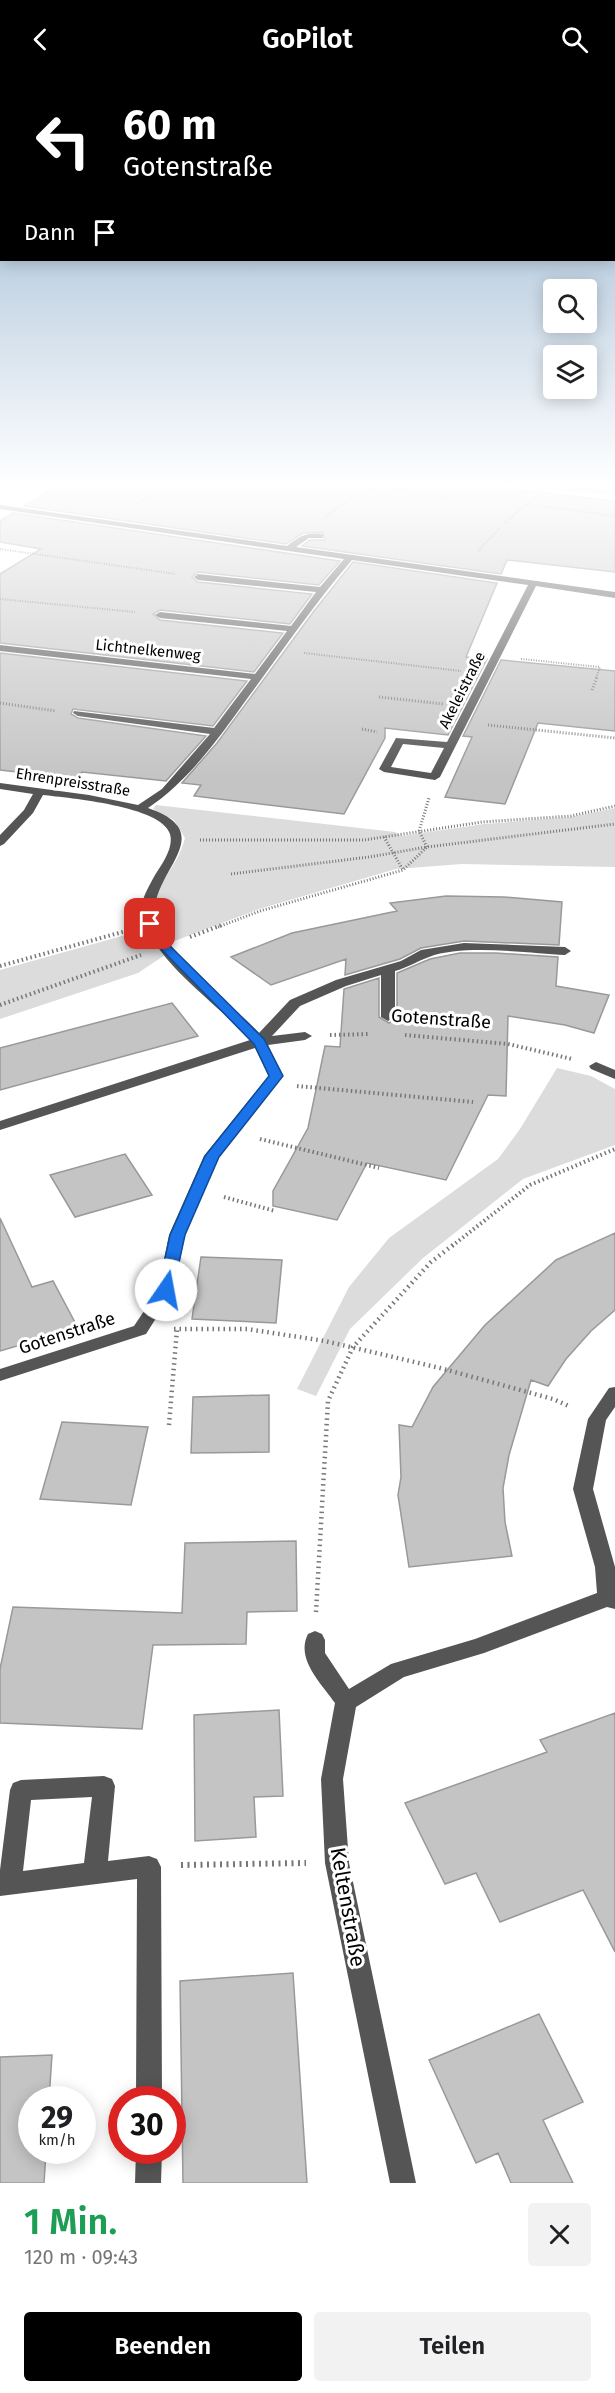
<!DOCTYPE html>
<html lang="de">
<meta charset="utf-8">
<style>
:root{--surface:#fff;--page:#f2f2f2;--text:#202124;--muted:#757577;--accent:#000}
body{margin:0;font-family:"Fira Sans",sans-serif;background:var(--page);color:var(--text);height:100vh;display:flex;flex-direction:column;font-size:22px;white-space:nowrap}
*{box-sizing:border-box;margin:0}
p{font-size:20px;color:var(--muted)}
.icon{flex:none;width:33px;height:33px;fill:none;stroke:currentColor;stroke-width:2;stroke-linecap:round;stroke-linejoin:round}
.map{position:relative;height:2105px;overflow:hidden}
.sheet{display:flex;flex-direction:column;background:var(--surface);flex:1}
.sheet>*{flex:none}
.top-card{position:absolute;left:0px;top:0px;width:615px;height:183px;box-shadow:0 3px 15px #0003;background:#000;color:#fff;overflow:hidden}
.tools{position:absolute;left:543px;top:201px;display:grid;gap:12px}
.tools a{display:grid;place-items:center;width:54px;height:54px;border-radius:6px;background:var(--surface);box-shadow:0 3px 15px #0003;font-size:30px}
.speed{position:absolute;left:18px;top:2008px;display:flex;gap:12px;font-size:30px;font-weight:700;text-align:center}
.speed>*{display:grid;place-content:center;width:78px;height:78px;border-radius:50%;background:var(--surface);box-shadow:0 3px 15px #0003;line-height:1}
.speed small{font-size:15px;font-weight:400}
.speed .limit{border:9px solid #d22;background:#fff;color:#111}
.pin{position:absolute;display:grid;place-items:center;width:51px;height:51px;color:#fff;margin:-26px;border-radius:12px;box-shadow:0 3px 9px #0006}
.me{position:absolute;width:66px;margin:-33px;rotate:12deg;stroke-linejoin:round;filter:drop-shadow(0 0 4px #0008)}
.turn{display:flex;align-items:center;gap:21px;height:126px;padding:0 24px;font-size:27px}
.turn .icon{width:78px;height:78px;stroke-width:2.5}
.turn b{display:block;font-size:42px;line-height:51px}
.then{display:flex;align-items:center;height:57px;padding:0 24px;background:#0003;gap:12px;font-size:22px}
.round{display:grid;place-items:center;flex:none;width:63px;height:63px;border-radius:6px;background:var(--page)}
.headline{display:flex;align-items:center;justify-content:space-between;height:102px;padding:0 24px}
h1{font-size:36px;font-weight:600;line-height:45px;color:#1e9e55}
.cta{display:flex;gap:12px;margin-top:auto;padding:12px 24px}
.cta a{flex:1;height:69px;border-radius:6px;background:var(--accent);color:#fff;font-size:24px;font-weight:600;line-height:69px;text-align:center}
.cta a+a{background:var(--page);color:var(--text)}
header{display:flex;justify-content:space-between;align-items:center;height:78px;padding:0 24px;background:var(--accent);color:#fff;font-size:27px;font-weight:600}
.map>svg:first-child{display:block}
.green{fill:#dcdcdc}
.building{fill:#c4c4c4;stroke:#999;stroke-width:1.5}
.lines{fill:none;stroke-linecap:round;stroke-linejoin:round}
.path-far4{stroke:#777;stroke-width:2;stroke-dasharray:1 1.5;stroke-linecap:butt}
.path-far3{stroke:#777;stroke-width:3;stroke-dasharray:1 2;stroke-linecap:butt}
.path-far2{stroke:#777;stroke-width:4;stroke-dasharray:1.5 3;stroke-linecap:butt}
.path-far1{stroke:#777;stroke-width:4.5;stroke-dasharray:1.5 4;stroke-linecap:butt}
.path{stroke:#777;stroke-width:6;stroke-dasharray:2 4.5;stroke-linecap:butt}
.minor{fill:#555;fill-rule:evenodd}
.route{fill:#1a73e8;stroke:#114b97;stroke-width:1.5}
.labels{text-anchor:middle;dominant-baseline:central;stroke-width:6;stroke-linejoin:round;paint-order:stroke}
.far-street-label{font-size:15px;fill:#000;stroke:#fff}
.street-label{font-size:18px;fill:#000;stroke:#fff}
.near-street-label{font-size:21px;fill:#000;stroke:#fff}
</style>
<header><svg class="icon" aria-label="back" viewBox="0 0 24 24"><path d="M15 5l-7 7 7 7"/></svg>GoPilot<svg class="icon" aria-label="search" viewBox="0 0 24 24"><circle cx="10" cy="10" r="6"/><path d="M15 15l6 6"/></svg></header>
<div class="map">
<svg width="615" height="2105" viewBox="0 0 615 2105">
<rect width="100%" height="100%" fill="#fff"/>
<path class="green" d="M 499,406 L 615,406 L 615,418 Z
M 156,727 L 395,754 L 401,758 L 484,746 L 572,739 L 615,730 L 615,789 L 462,786 L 396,791 L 259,831 L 169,865 C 134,808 172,809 185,760 L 174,742 L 153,731 Z
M 147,851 L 165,877 L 138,895 L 0,941 L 0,892 Z
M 557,990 L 591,998 L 615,1011 L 615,1067 L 523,1101 L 423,1180 L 350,1251 L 316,1318 L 297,1311 L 349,1209 L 389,1160 L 498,1081 L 520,1051 Z"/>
<path class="building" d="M 61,406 L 331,406 L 391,413 L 399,406 L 466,406 L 615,423 L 615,494 L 507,482 L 501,496 L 302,468 L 310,462 L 325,462 L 323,454 L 303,455 L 286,466 L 24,428 Z
M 13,435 L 340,483 L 319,507 L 198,494 L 192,499 L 198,504 L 312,516 L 290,546 L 160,532 L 153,536 L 160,542 L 283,555 L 254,594 L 0,565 L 0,496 L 41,471 L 0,464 L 0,443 Z
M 353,484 L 497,505 L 466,579 L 487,581 L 448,657 L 385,650 L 385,660 L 344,736 L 194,718 L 201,707 L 182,705 L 217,665 L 314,533 Z
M 0,575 L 247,603 L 213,648 L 73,631 L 71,636 L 78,640 L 206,658 L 166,703 L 82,694 L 76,701 L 0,692 Z
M 501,582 L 615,593 L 615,653 L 538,645 L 505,726 L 445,719 L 472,659 L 463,658 Z
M 446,818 L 504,819 L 562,824 L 559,867 L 464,863 L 421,870 L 400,881 L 345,897 L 346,881 L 271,907 L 231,879 L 292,855 L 397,833 L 390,825 Z
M 460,875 L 496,875 L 558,879 L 556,908 L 609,917 L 594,955 L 565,947 L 508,938 L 506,1018 L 488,1017 L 446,1102 L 367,1085 L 337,1142 L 273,1128 L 273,1113 L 308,1050 L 325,968 L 340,969 L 344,911 L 379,900 L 379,939 L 389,945 L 397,939 L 397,895 L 430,881 Z
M 172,925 L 198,958 L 0,1012 L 0,970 Z
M 125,1076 L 152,1117 L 75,1139 L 50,1097 Z
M 0,1140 L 32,1209 L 53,1203 L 78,1250 L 0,1273 Z
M 615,1155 L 615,1232 L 591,1253 L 566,1281 L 548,1308 L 531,1302 L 509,1377 L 503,1410 L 505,1444 L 512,1478 L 409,1489 L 398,1417 L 401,1399 L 399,1347 L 412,1349 L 433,1309 L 485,1247 L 556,1182 Z
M 201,1179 L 282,1182 L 276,1245 L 192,1241 Z
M 269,1317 L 269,1374 L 191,1375 L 193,1319 Z
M 62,1344 L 148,1349 L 131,1427 L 40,1421 Z
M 296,1463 L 297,1533 L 247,1534 L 246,1566 L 153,1567 L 142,1651 L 0,1645 L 0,1591 L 13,1529 L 182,1535 L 185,1465 Z
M 279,1632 L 283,1718 L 254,1719 L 256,1759 L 195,1763 L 194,1637 Z
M 615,1635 L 615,1874 L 583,1812 L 500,1844 L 476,1795 L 445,1806 L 405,1725 L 547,1674 L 540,1662 Z
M 293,1895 L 307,2105 L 183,2105 L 180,1903 Z
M 539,1936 L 583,2024 L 543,2042 L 573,2105 L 511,2105 L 498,2075 L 476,2085 L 429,1982 Z
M 52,1977 L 49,2022 L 32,2022 L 32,2073 L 46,2073 L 44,2105 L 0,2105 L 0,1979 Z"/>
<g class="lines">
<path class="path-far4" d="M 368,406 L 450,420
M 522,406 L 615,414
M 137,426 L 166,406
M 528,426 L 615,438
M 326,439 L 367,406
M 505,445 L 546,409
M 0,471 L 176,496
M 478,473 L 500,450
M 0,521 L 135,534
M 304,575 L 461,593
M 521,581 L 600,589 L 596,600"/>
<path class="path-far3" d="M 592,612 L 597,599
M 379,619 L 443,626
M 0,625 L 56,633
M 488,647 L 615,660
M 362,651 L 377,654
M 384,759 L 403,792
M 200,762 L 364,762 L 482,744 L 571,738 L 615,728
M 231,796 L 369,779 L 427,769 L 419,753 L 429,720
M 218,849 L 260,833 L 403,792 L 427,769 L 615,746"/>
<path class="path-far2" d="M 190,859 L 222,847
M 0,888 L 126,853
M 0,927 L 141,877
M 330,957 L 370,956
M 405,957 L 508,966 L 572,981
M 297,1008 L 473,1024
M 260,1061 L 379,1090
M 224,1119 L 275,1133
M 452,1168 L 530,1107 L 615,1071"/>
<path class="path-far1" d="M 174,1251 L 247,1251 L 325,1263 L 440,1290 L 553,1321 L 571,1329
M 169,1347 L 177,1251
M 316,1534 L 328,1323 L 353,1269 L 431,1184 L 453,1167"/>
<path class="path" d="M 181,1787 L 306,1785"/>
<path class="minor" d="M 0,427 L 287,468 C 300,458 306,454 323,456 L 323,460 L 309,460 L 296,469 L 615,514 L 615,520 L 536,508 L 440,699 L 435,702 L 384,694 L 379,691 L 396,660 L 447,664 L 528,507 L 352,482 C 315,525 283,572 249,618 C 220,658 190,702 148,730 C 221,755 152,793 155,835 C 157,869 235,929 259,955 L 290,922 L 336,902 L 401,883 L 421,872 L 464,865 L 565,869 L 571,873 L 565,877 C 528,875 463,866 429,879 C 417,883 407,890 395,893 L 395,939 L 388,943 L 381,939 L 381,897 L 346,908 L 300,928 L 272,958 L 305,954 L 312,958 L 305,962 L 268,967 L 283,998 L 219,1079 L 185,1157 L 174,1212 L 146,1256 L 0,1303 L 0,1291 L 134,1248 L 158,1212 L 169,1157 L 204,1078 L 269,998 L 255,970 L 0,1052 L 0,1043 L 250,962 C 218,925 158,888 143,840 C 138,825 148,810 155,797 C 162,786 174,770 170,756 C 162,728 69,720 43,717 L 33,735 L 4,766 L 0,768 L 0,757 L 24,732 L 33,716 L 0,711 L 0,705 L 89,717 L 138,727 L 162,711 L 210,656 L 78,638 L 73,635 L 74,633 L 214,650 L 251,601 L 0,573 L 0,567 L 255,596 L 287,553 L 160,540 L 155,537 L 160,534 L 291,548 L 316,514 L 198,502 L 194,499 L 198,496 L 320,509 L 344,481 L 0,431 ZM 403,666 L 444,670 L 431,695 L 391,689 Z
M 596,984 L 615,992 L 615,1001 L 591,991 L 589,988 Z
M 615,1309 L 615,1329 L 606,1342 L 593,1411 L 615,1489 L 615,1531 L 607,1529 L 484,1575 L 404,1599 L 356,1629 L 343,1701 L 349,1785 L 416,2105 L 390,2105 L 325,1785 L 321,1701 L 335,1625 C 322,1606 295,1581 308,1556 L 315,1553 L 322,1556 L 325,1562 L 325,1575 L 349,1611 L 391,1586 L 475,1561 L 597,1515 L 595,1489 L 573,1411 L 588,1341 L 609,1310 Z
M 104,1698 L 112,1701 L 115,1708 L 108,1783 L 149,1778 L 157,1781 L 161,1789 L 162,2022 L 136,2022 L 137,1801 L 0,1818 L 0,1792 L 10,1712 L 13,1705 L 21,1702 ZM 92,1719 L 84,1785 L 23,1793 L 31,1722 Z
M 136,2073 L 162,2073 L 161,2105 L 135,2105 Z"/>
</g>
<linearGradient id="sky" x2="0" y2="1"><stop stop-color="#8cadcc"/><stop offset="0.58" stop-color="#fff"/><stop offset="1" stop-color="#fff" stop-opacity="0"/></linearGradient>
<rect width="615" height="701" fill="url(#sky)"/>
<path class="route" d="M 150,842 L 154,843 L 169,867 L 264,961 L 283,998 L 219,1079 L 185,1157 L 173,1212 L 166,1217 L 158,1212 L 170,1157 L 205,1078 L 269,998 L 254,966 L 161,871 L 145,846 Z"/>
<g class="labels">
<g class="far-street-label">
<text transform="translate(148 572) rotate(6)">Lichtnelkenweg</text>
<text transform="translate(462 612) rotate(-63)">Akeleistraße</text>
<text transform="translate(73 704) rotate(9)">Ehrenpreisstraße</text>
</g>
<g class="street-label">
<text transform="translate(441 941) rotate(4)">Gotenstraße</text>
<text transform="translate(67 1255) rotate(-18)">Gotenstraße</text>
</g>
<g class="near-street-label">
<text transform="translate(348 1829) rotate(80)">Keltenstraße</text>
</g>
</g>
</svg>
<div class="tools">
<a><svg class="icon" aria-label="search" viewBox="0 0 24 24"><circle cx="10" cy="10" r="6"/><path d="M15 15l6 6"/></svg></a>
<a><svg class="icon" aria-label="layers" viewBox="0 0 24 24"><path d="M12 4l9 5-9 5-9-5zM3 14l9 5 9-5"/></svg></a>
</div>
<div class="speed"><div>29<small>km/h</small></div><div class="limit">30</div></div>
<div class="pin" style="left:150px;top:846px;background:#d93025"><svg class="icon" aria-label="arrive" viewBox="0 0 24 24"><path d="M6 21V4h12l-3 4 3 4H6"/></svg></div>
<svg class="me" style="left:166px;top:1212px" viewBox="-20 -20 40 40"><circle r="19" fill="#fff"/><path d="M0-13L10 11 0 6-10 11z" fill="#1a73e8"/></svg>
<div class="top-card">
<div class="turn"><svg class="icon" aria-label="left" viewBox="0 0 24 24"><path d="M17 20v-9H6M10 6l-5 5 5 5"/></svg><div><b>60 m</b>Gotenstraße</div></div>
<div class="then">Dann<svg class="icon" aria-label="arrive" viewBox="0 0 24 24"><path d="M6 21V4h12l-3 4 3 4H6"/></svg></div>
</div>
</div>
<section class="sheet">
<div class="headline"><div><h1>1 Min.</h1><p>120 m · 09:43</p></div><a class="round"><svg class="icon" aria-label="close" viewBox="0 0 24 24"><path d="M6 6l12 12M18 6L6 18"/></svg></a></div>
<div class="cta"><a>Beenden</a><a>Teilen</a></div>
</section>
